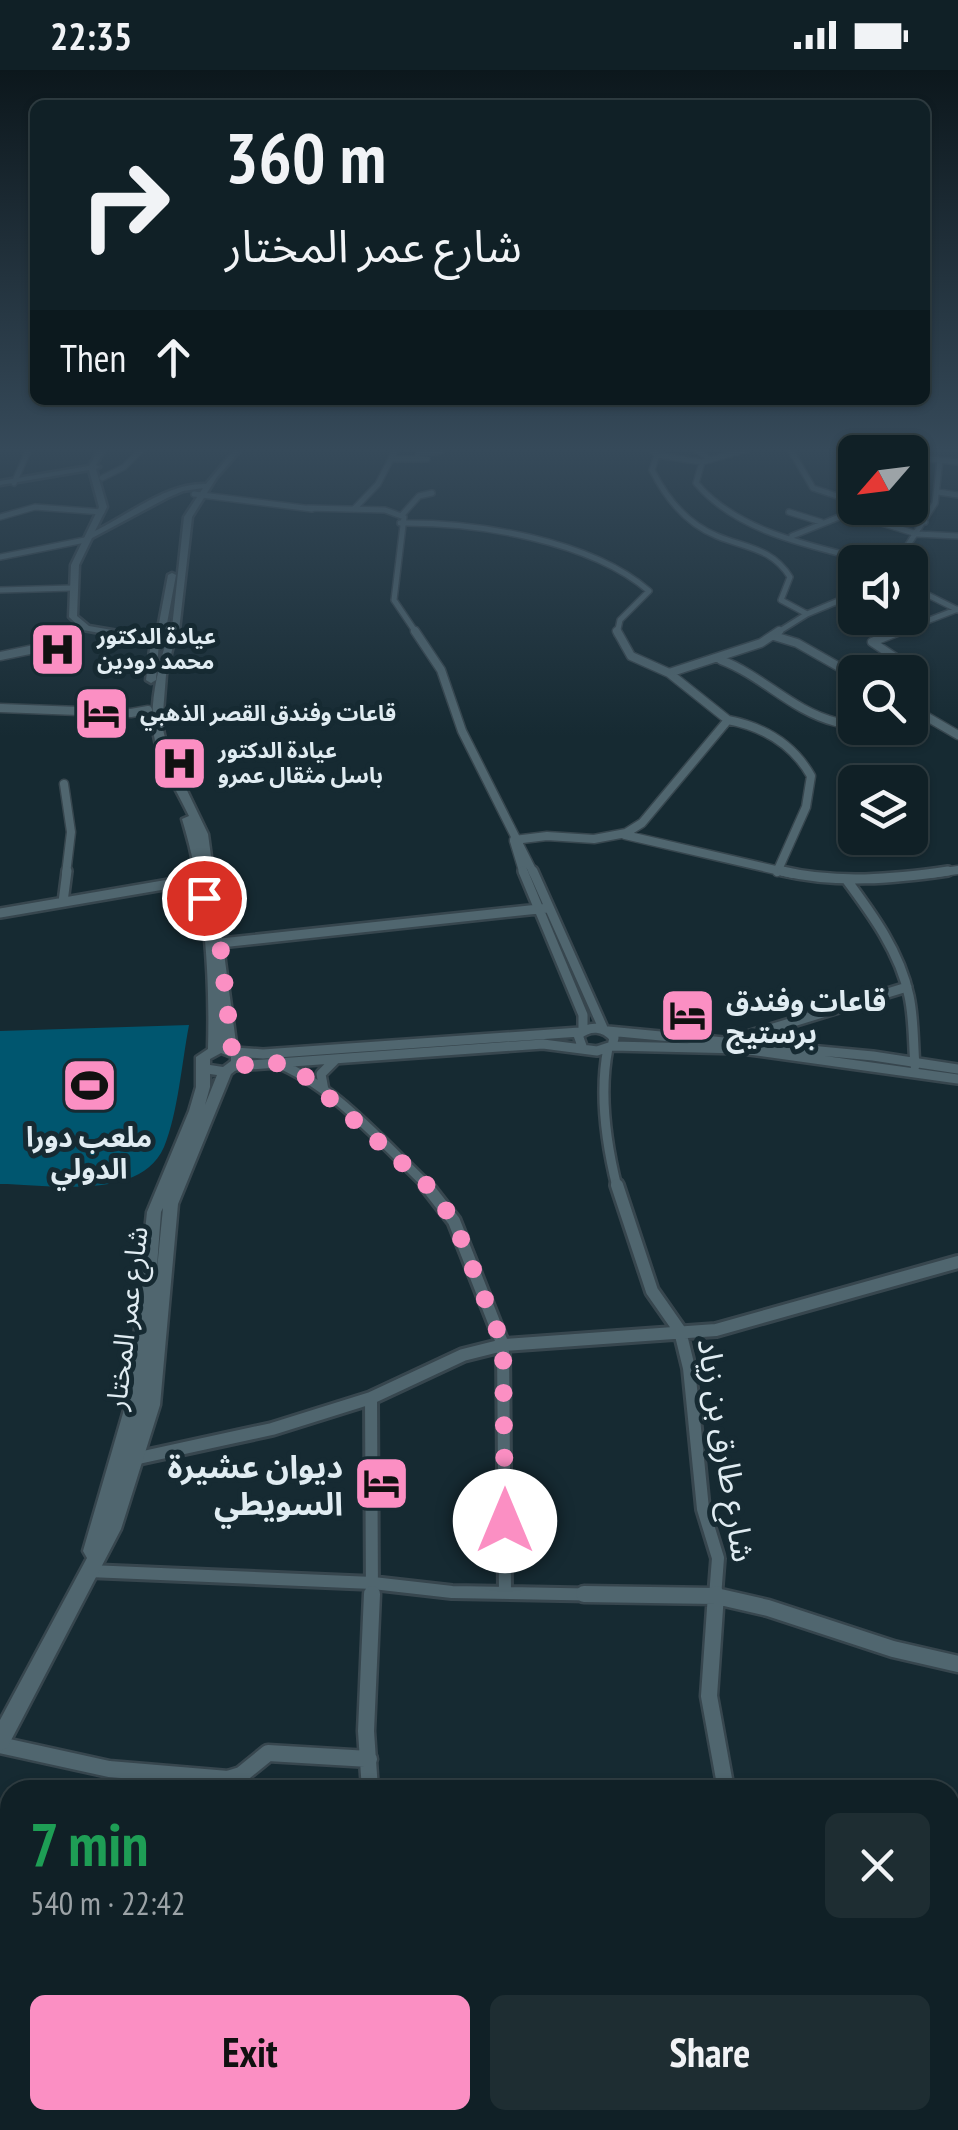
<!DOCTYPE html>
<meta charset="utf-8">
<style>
:root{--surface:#102026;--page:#1e2d32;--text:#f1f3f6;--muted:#9ca3a7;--line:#303e43;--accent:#fb8fc3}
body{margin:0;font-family:"PT Sans Narrow","Noto Sans Arabic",sans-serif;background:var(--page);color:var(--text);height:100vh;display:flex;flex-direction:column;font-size:38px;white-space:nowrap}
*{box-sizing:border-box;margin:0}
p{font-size:32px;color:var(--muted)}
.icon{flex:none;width:55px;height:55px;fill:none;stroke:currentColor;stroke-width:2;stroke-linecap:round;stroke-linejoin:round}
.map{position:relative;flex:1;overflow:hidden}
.side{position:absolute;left:0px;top:1710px;width:960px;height:350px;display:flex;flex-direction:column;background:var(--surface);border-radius:30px 30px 0 0;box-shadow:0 2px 8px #0004,0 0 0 2px var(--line)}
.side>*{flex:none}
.banner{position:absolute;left:30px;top:30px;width:900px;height:305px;border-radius:15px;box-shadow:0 2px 8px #0004,0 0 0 2px var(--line);background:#102026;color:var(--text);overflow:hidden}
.needle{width:65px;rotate:242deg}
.fabs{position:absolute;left:838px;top:365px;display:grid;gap:20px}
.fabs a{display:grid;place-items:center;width:90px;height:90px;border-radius:15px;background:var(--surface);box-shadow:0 2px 8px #0004,0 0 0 2px var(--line);font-size:50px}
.pin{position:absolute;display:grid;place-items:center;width:85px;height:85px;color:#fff;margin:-42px;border:5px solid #fff;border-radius:50%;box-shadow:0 2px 10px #0007}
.me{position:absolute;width:110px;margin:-55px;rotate:0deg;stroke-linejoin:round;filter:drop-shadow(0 0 8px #0008)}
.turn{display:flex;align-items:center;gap:35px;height:210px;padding:0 30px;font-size:45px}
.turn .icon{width:130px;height:130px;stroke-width:2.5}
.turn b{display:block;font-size:70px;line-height:85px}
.then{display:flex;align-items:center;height:95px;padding:0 30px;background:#0003;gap:20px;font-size:38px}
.round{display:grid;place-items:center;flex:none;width:105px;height:105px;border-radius:15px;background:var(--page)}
.overview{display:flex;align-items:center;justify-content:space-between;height:170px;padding:0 30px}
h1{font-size:60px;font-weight:700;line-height:75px;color:#1e9e55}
.primary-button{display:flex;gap:20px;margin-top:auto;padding:20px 30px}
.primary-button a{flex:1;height:115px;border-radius:15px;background:var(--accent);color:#111;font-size:40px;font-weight:700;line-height:115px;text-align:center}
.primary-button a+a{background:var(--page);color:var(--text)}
.status{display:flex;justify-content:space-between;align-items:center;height:70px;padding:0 50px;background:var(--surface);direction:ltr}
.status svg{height:28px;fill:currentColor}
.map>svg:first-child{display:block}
.green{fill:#00566f}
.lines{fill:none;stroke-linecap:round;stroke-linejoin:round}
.street-far4-casing{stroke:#37464e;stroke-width:8}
.street-far3-casing{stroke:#37464e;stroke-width:11}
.street-far2-casing{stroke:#37464e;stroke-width:14}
.street-far1-casing{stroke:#37464e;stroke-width:18}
.street-casing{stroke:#37464e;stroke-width:21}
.secondary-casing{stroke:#37464e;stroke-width:5}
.street-far4{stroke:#50666f;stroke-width:5}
.street-far3{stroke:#50666f;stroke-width:8}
.street-far2{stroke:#50666f;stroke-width:9}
.street-far1{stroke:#50666f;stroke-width:12}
.street{stroke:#50666f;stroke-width:16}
.secondary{fill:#50666f;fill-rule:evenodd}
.route{stroke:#fb8fc3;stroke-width:18;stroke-dasharray:0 32.4}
.labels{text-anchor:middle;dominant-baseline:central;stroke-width:10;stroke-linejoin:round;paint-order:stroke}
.far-poi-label{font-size:22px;font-weight:bold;fill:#e0ecf2;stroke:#162a32;text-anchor:start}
.poi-label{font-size:28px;font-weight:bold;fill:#e0ecf2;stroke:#162a32;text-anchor:start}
.street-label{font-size:28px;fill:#e0ecf2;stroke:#162a32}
.near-street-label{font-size:32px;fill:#e0ecf2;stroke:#162a32}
.near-poi-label{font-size:32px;font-weight:bold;fill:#e0ecf2;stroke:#162a32;text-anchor:end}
</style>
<div class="status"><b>22:35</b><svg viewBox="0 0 49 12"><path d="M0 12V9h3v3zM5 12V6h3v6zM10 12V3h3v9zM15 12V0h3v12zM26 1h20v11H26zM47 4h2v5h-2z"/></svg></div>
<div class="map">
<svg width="958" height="2060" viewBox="0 0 958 2060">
<rect width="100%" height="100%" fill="#162a32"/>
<path class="green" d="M 189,955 C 182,991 178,1043 164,1077 C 140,1132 48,1114 0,1114 L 0,961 Z"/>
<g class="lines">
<defs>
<path id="street-far4" d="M 651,379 L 657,385 L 702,392
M 696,379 L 709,389
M 748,379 L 702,392 L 696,413 C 738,463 813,476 874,492
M 790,379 L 813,418 L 855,432
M 839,379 L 870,382
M 657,385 L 652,400 C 666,428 687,454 717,466 C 746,478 772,478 790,507 L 781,530 L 807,544
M 910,387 L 940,390
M 416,388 L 419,383 L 441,381
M 391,389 L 427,389
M 102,408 L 124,397 L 142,379
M 14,413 L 29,379
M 938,422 L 958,425
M 194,424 L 312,439
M 308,438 L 385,440 L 404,447 L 394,530 L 417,564
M 873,438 L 925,452
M 354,439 L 378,414 L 396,379
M 789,442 L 821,452
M 402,445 L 419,426 L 432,423
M 0,447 L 35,437 L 102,442
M 400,453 C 476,452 590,470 649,521 L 620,550 L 617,564
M 792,466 L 849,443 L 917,464 L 958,466
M 0,487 L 85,470
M 897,492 L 935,433 L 940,390 L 958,392
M 910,516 L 958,540
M 0,520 L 72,518
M 58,564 L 78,554
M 775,564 L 807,544 L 855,524
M 893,564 L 958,539"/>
<path id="street-far3" d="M 415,561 L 441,600 L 462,661 L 534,804
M 617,561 L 631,586 L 669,603
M 900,561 L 872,572 L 914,600
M 774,566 L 797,573 L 855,606
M 46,576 L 61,561
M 0,586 L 44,577 L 67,591 L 59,593
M 721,590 C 763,606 792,641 836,652
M 910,637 L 958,665
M 0,638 L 131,643 L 148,640
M 728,650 C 764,657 793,674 811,706 L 806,737 L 777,802
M 64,714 L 71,762 L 66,804
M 625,765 L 793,804
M 514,770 L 547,766 L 594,769 L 626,763 L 642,753 L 728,650 L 669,603 L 761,573 L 779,561
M 514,771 L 524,804
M 930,804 L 958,800"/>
<path id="street-far2" d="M 523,801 L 583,945 L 583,960
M 533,801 L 603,958
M 782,801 C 837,814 893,809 948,801
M 846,809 C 872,844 900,882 909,926 C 914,949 913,972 915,996
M 63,832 L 67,801
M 0,843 L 210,807
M 211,874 L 548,838
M 608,961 L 873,986 L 958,999
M 741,968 L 907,917
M 612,976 L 742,979 L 958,1009
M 608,978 C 599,1023 606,1073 617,1117
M 235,982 L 263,984 L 580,962
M 273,991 C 334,1015 382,1073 429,1117
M 235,996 L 543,974 L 597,981 L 612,976 L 614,968 C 604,956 590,955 578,965 L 582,976
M 324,1020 L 321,1004 L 336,989"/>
<path id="street-far1" d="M 426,1115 L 454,1151 L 503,1275 L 505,1522
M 617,1115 L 652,1221 L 680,1261 L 689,1298 L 703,1439 L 718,1488 L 715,1527
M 371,1328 L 372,1527
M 134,1389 L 272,1359 L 371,1328 L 463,1285 L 503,1275 L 716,1260 L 958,1192
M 89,1501 L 373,1513 L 452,1522 L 718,1527"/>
<path id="street" d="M 584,1524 L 716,1526 L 768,1538 L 893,1579 L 958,1594
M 716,1524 L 709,1626 L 726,1720
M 0,1675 L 109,1699 L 228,1709 L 241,1705 L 268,1683 L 369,1689
M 370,1720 L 366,1661 L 372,1524
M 950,1830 L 958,1818
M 0,2006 L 10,1994
M 507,2050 L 508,2060
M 889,2050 L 896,2060
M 237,2060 L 251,2050"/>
<path id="secondary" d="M 99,379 L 105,379 L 96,395 L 100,397 L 96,399 L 107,437 L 95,461 C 130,444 166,413 206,414 L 235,379 L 242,379 L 217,407 L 192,447 L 178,569 L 171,567 L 184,447 L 203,418 L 183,421 L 167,428 L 92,468 L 79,495 L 77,546 L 89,556 L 153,567 L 159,572 L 156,610 L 151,613 L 146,610 L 151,572 L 83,560 L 69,547 L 71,495 L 99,437 L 89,400 L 0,415 L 0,411 L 89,396 Z
M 172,503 L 176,505 L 165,564 L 161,567 L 157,564 L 168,505 Z
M 170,569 L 174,572 L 166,605 L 162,655 L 168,681 L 208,764 L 237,980 L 245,985 L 245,993 L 231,1004 L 178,1134 L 160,1335 L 121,1459 L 7,1678 L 0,1681 L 0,1650 L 87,1488 L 83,1481 L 128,1326 L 147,1142 L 189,1041 L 196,1017 L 196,987 L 208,979 C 210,901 205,824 182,749 L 189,746 C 179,725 166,704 158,682 C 146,647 156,606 166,572 ZM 221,983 L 231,987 L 231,991 L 223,997 L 210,995 L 210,989 ZM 210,1004 L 217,1005 L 205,1035 L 210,1017 ZM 163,1138 L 156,1210 L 161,1142 Z
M 0,1920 L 10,1926 L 10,1961 L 0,1955 Z
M 73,2050 L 101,2050 L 106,2060 L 77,2060 Z"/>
</defs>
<use href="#street-far4" class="street-far4-casing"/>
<use href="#street-far3" class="street-far3-casing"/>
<use href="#street-far2" class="street-far2-casing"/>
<use href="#street-far1" class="street-far1-casing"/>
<use href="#street" class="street-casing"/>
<use href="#secondary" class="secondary-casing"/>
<use href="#street-far4" class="street-far4"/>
<use href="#street-far3" class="street-far3"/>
<use href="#street-far2" class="street-far2"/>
<use href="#street-far1" class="street-far1"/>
<use href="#street" class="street"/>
<use href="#secondary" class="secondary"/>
</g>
<linearGradient id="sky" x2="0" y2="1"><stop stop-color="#0c171c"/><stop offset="0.57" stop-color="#364a5a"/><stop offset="1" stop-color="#364a5a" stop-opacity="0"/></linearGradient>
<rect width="958" height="667" fill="url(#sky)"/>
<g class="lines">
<path class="route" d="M 204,828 L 209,874 L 220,873 L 232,980 L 239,989 L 235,996 L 273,992 L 298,1000 L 429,1117 L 454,1151 L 503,1275 L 505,1451"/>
</g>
<defs>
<symbol id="hospital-square" viewBox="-11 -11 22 22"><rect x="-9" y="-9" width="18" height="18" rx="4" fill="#fb8fc3" stroke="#162a32"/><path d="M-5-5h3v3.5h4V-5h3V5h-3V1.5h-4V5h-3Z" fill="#111"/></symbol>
<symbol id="hotel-square" viewBox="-11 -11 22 22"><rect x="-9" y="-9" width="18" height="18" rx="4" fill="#fb8fc3" stroke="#162a32"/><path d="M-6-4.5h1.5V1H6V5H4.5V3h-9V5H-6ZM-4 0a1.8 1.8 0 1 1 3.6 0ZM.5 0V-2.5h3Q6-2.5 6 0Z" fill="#111"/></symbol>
<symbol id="stadium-square" viewBox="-11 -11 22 22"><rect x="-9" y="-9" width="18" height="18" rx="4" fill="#fb8fc3" stroke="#162a32"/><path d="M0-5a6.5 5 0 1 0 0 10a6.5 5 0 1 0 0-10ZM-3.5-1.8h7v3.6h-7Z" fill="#111"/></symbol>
</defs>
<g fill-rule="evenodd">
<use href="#hospital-square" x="26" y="548" width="63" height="63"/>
<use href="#hotel-square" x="70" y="612" width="63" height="63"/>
<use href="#hospital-square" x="148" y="662" width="63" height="63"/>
<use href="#hotel-square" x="656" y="914" width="63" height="63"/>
<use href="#stadium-square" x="58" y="984" width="63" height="63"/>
<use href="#hotel-square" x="350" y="1382" width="63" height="63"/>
</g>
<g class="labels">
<g class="far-poi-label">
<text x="97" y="566">عيادة الدكتور<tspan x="97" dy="25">محمد دودين</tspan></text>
<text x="140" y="643">قاعات وفندق القصر الذهبي</text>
<text x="218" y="680">عيادة الدكتور<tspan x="218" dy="25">باسل مثقال عمرو</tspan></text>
</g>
<g class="poi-label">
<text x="726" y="930">قاعات وفندق<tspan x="726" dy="32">برستيج</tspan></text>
<text x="89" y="1066" text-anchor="middle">ملعب دورا<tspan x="89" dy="32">الدولي</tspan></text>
</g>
<g class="street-label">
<text transform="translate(126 1248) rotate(-83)">شارع عمر المختار</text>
</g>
<g class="near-street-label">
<text transform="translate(727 1380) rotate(81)">شارع طارق بن زياد</text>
</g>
<g class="near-poi-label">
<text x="343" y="1396">ديوان عشيرة<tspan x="343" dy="37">السويطي</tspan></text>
</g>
</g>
</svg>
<div class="fabs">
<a><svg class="needle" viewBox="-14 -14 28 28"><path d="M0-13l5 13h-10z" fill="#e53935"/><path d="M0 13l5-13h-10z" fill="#9ca3a7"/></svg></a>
<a><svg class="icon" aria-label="sound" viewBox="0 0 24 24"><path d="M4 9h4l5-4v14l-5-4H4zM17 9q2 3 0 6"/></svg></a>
<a><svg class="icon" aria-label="search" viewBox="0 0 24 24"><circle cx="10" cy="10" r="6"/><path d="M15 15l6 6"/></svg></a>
<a><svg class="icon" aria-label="layers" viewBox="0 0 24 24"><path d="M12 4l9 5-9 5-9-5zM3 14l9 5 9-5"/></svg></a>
</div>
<div class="pin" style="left:204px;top:828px;background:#d93025"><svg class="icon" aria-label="arrive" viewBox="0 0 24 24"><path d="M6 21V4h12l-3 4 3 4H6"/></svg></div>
<svg class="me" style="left:505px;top:1451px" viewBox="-20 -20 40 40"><circle r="19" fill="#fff"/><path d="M0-13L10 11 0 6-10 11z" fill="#fb8fc3"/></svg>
<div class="banner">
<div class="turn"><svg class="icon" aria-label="right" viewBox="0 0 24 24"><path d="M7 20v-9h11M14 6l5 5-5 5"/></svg><div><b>360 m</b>شارع عمر المختار</div></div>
<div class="then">Then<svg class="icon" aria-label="ahead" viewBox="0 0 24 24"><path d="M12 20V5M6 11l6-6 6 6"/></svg></div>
</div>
<section class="side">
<div class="overview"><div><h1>7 min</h1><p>540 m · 22:42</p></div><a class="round"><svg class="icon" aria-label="close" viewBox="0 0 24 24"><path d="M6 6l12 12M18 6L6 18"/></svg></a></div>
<div class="primary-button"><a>Exit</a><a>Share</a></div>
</section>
</div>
